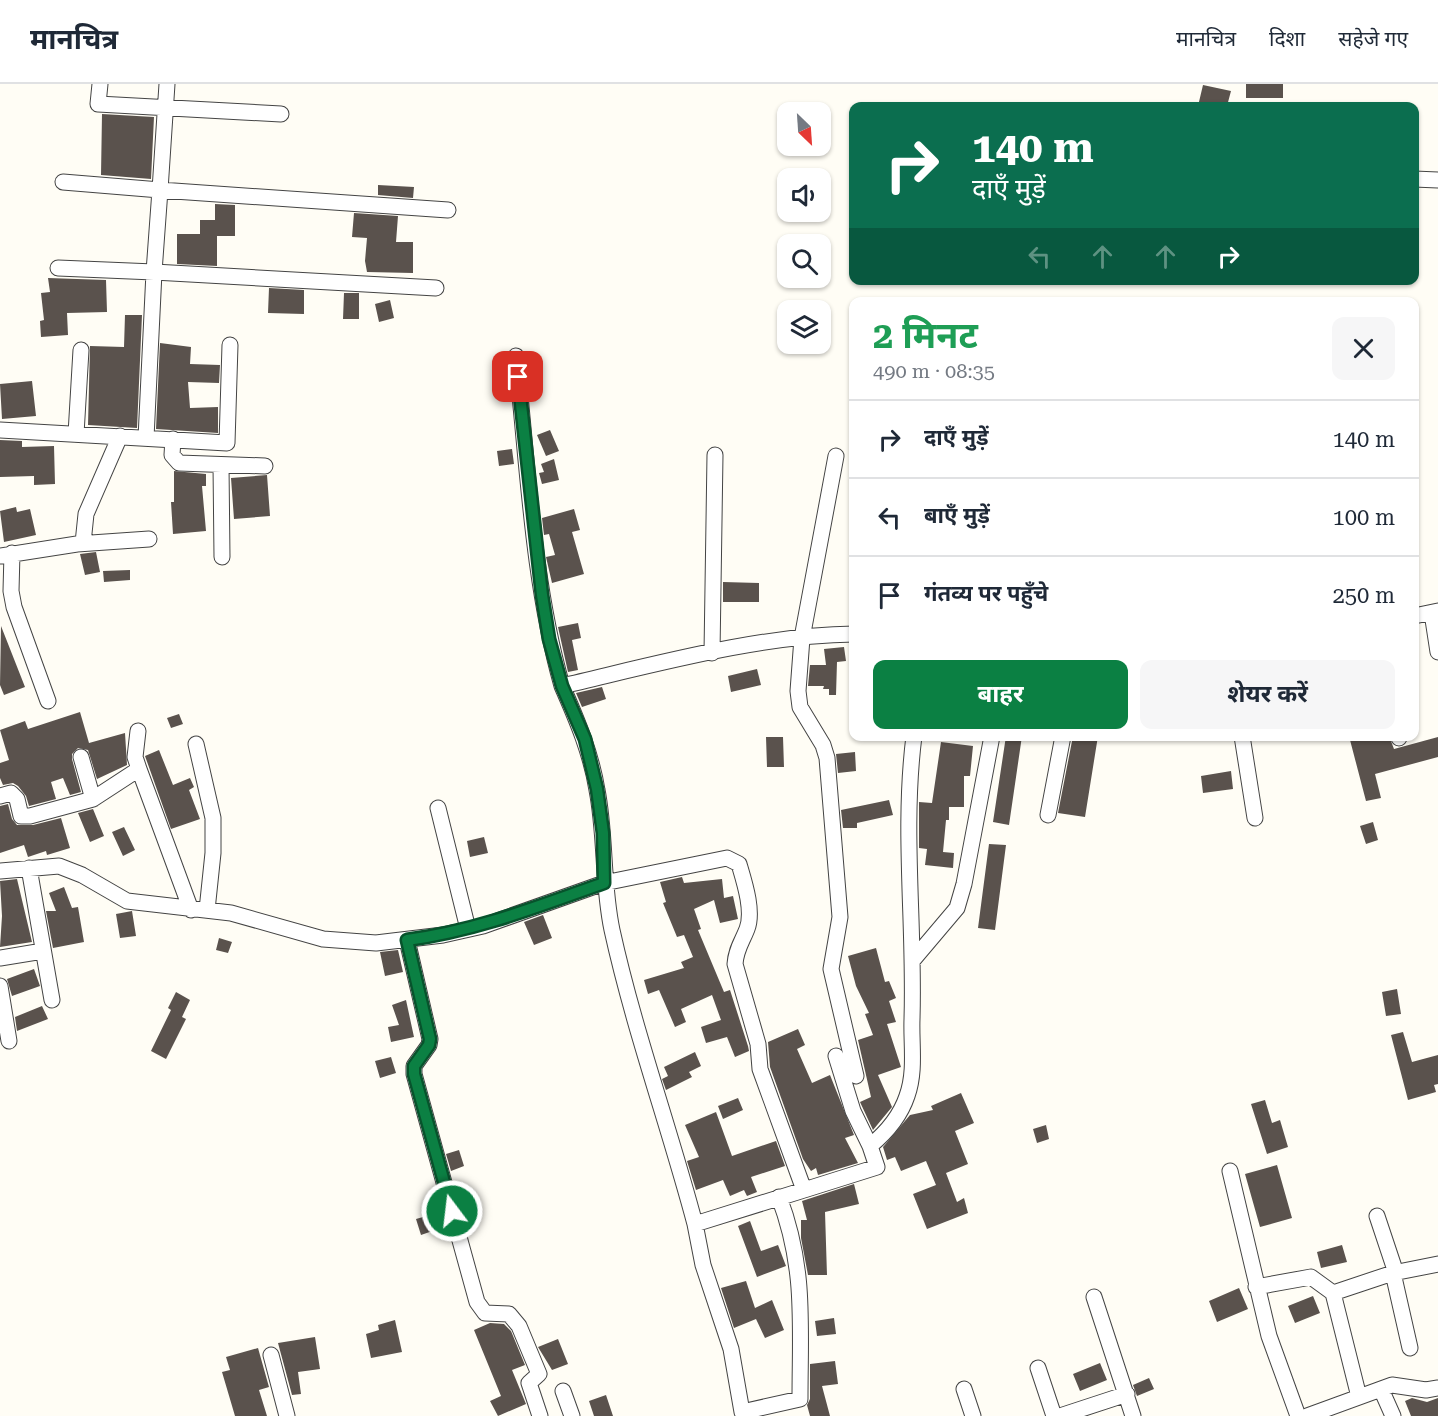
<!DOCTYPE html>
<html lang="hi">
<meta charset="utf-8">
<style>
:root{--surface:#fff;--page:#f6f6f7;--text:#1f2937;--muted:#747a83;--line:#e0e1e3;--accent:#0b8043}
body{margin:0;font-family:"Roboto Serif","Noto Sans Devanagari",serif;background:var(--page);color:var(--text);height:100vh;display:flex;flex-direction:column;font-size:22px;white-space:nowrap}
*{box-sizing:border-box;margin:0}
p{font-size:20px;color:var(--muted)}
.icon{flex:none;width:33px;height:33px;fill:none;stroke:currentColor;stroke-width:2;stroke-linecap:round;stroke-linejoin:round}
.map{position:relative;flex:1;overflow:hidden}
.side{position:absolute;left:849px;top:213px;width:570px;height:444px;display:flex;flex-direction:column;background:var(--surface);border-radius:12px;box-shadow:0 2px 4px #0004}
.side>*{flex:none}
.banner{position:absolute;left:849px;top:18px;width:570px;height:183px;border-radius:12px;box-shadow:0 2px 4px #0004;background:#0b6e4f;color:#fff;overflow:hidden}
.needle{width:39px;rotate:155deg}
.controls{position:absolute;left:777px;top:18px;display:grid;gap:12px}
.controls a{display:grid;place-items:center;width:54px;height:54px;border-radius:12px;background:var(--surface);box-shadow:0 2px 4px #0004;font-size:30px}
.pin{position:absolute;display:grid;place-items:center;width:51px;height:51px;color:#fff;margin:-26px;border-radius:12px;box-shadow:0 3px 9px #0006}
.me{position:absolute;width:66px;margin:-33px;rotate:345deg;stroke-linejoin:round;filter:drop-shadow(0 0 4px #0008)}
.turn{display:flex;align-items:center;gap:21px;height:126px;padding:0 24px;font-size:27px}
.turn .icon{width:78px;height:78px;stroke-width:2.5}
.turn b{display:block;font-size:42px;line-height:51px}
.lanes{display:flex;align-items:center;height:57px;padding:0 24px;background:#0003;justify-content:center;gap:30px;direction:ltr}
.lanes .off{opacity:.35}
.round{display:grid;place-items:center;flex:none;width:63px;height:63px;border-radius:12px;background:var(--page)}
.headline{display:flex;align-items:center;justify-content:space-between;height:102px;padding:0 24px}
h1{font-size:36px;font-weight:700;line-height:45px;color:#1e9e55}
.primary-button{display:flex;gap:12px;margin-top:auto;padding:12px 24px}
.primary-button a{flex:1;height:69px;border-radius:12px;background:var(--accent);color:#fff;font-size:24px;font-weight:700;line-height:69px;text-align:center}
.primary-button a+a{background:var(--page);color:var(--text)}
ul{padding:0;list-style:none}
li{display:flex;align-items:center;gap:18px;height:78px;padding:0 24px;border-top:2px solid var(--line)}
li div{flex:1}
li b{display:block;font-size:22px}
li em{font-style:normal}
header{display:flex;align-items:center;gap:36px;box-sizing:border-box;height:84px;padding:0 30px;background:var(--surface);border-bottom:2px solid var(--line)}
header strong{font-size:28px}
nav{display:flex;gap:33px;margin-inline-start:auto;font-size:21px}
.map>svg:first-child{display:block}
.building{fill:#5a524d}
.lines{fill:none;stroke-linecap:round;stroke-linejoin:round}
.minor-casing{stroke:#444;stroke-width:17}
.minor{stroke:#fff;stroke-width:15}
.route-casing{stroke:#07532c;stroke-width:15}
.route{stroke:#0b8043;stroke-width:10}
</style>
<header>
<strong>मानचित्र</strong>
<nav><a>मानचित्र</a><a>दिशा</a><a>सहेजे गए</a></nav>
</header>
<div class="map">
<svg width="1438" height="1332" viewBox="0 0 1438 1332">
<rect width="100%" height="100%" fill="#fffdf5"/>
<path class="building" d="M 1246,0 L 1283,0 L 1283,14 L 1246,14 Z
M 1203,1 L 1231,7 L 1227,22 L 1198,22 Z
M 102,30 L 154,33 L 151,95 L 101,91 Z
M 378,101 L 414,103 L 413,114 L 378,111 Z
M 215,120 L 235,121 L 235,152 L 217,152 L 217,182 L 177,180 L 177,150 L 200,150 L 200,136 L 215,136 Z
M 354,129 L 398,132 L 396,158 L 413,158 L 413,189 L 367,188 L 365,177 L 367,154 L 352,153 Z
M 48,194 L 106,196 L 107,228 L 67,229 L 68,251 L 41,253 L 40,237 L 44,236 L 41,209 L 50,208 Z
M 269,204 L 304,206 L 304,230 L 268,229 Z
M 344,209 L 359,209 L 359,235 L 343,235 Z
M 390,216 L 394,234 L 379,238 L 375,220 Z
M 125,231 L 142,231 L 137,344 L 88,341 L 90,262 L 124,263 Z
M 160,259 L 191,263 L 190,280 L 220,281 L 219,299 L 188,298 L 190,324 L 218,323 L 218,349 L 156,345 Z
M 32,297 L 36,332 L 2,335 L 0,300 Z
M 550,346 L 559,367 L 546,372 L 537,351 Z
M 0,356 L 22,357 L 22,363 L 54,362 L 55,400 L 34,401 L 34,392 L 0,393 Z
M 512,365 L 514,380 L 499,382 L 497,367 Z
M 554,375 L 559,396 L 542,400 L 539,389 L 544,388 L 541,380 Z
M 174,387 L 206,390 L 206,402 L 202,402 L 206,447 L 173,450 L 171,418 L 174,418 Z
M 267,391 L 270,432 L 234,435 L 231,394 Z
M 16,423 L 17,428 L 30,425 L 36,451 L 4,458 L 0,427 Z
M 574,425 L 580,446 L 572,448 L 584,490 L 552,499 L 546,473 L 555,471 L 549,450 L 544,451 L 542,434 Z
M 96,468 L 100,488 L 85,491 L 80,470 Z
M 130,486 L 130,496 L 104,498 L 103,487 Z
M 723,498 L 759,499 L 759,518 L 723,518 Z
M 578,539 L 581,554 L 572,556 L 578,586 L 568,588 L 558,543 Z
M 1,542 L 25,603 L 4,611 L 0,601 Z
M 844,563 L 846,577 L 837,578 L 836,611 L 829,611 L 829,605 L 823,605 L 824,602 L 808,602 L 810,581 L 826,581 L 824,565 Z
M 757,585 L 761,601 L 731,608 L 728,592 Z
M 602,603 L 606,615 L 582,623 L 576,609 Z
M 80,628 L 89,659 L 125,649 L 127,681 L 97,695 L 88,666 L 78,664 L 72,670 L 72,675 L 81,708 L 70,711 L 63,694 L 51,698 L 56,715 L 29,722 L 26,712 L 18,702 L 13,699 L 3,701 L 0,694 L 0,679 L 9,676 L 0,646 L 25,637 L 28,645 Z
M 179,630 L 183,640 L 171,644 L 167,634 Z
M 1006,652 L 1022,652 L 1009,741 L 993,738 Z
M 1073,652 L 1098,652 L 1085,733 L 1058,729 Z
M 1362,652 L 1389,652 L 1394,665 L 1438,653 L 1438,673 L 1375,690 L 1381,714 L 1366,717 L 1350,656 Z
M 766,653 L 783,653 L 784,683 L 767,683 Z
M 941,658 L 973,662 L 970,692 L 964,692 L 964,723 L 949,723 L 949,736 L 946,736 L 943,768 L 954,769 L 953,784 L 925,781 L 927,765 L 919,764 L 919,718 L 932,719 Z
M 159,666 L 173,701 L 190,694 L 194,703 L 189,706 L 200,735 L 171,745 L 145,672 Z
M 855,668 L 856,687 L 838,689 L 836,670 Z
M 1231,687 L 1233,705 L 1203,709 L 1201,692 Z
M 889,716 L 893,731 L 857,739 L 857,744 L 843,744 L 841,726 Z
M 8,720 L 12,735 L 17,741 L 33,741 L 61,734 L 70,764 L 47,771 L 46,767 L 28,773 L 24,761 L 0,769 L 0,722 Z
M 93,725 L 104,752 L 90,758 L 78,729 Z
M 1373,738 L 1378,756 L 1366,760 L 1360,742 Z
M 124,743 L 135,766 L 123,772 L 112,748 Z
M 484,753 L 488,769 L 470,773 L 467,757 Z
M 989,760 L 1006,761 L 995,846 L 978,844 Z
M 682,793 L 684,799 L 722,795 L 724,814 L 733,812 L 738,835 L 720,839 L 714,816 L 694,825 L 701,845 L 698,846 L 724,908 L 730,906 L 748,962 L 749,967 L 735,973 L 727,953 L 706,959 L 701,943 L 721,936 L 712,911 L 681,925 L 686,938 L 675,943 L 659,906 L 648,910 L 644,896 L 684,884 L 681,878 L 693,873 L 684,851 L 677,853 L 663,819 L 666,818 L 660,798 Z
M 17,795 L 32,858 L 0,863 L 2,832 L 0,797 Z
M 64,803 L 72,824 L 78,823 L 84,858 L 53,864 L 46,827 L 56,827 L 49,809 Z
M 132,827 L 136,852 L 120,854 L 116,830 Z
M 543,831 L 552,854 L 534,861 L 524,838 Z
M 219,854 L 232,858 L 228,869 L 216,866 Z
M 876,864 L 885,898 L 889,897 L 896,914 L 889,917 L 896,938 L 887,940 L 901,983 L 878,991 L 892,1023 L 873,1046 L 860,1018 L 871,1013 L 858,956 L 873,951 L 865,930 L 869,929 L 856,902 L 848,872 Z
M 398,866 L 403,888 L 385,892 L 380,868 Z
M 34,885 L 40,902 L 12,912 L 7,895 Z
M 1397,905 L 1401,930 L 1386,932 L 1382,908 Z
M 176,908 L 190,916 L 182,933 L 186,935 L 166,975 L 151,967 L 171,926 L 168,924 Z
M 406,916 L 414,953 L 391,958 L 388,943 L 399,941 L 392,921 Z
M 42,922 L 48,935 L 17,947 L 15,933 Z
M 798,945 L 805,961 L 797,965 L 812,999 L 830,991 L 854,1051 L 845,1054 L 858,1079 L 818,1091 L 816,1084 L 811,1087 L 803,1075 L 770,983 L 768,958 Z
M 1403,948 L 1412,978 L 1438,971 L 1438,1000 L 1434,1001 L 1436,1008 L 1408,1016 L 1391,951 Z
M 695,968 L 701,982 L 689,988 L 692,993 L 666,1006 L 662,995 L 668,992 L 664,983 Z
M 391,973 L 396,989 L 380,994 L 375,977 Z
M 961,1009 L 974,1039 L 955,1047 L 968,1080 L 946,1089 L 957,1118 L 964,1114 L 968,1129 L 927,1145 L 913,1110 L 936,1101 L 926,1077 L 901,1087 L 895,1073 L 887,1076 L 883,1063 L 910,1031 L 933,1026 L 931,1022 Z
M 738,1014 L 743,1026 L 723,1035 L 718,1022 Z
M 1265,1016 L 1272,1039 L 1280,1036 L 1288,1063 L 1267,1070 L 1251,1020 Z
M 716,1028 L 732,1072 L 776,1057 L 785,1082 L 751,1093 L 757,1108 L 747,1112 L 744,1106 L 730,1112 L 723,1096 L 696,1106 L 687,1077 L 699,1073 L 685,1041 Z
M 1046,1041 L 1049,1055 L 1037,1059 L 1033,1045 Z
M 459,1066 L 464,1082 L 451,1087 L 446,1070 Z
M 1277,1081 L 1292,1134 L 1260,1143 L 1245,1090 Z
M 854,1100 L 859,1120 L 825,1128 L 827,1191 L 808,1191 L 801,1154 L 801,1136 L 807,1136 L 802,1117 Z
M 437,1129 L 441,1144 L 421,1151 L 416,1135 Z
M 750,1137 L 761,1167 L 778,1161 L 786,1182 L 757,1193 L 738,1142 Z
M 1342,1161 L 1347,1178 L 1321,1184 L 1317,1168 Z
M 746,1197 L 755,1224 L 772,1216 L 784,1246 L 765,1254 L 756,1235 L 734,1244 L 721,1204 Z
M 1239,1204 L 1248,1225 L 1217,1238 L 1209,1217 Z
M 1313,1212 L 1320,1229 L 1295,1239 L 1288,1222 Z
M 834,1234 L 836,1250 L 817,1252 L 815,1237 Z
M 395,1236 L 402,1268 L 371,1274 L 366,1250 L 379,1246 L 378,1241 Z
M 490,1239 L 504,1240 L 511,1247 L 525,1281 L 512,1286 L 526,1320 L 498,1332 L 490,1317 L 501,1312 L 474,1246 Z
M 315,1253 L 320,1285 L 298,1288 L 301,1310 L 292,1311 L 278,1259 Z
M 558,1255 L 568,1280 L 552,1286 L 538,1263 Z
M 258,1264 L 269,1303 L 259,1306 L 267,1332 L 235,1332 L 222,1288 L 230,1286 L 226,1273 Z
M 835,1277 L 838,1300 L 822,1302 L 830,1332 L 810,1332 L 807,1321 L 810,1315 L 810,1280 Z
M 1100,1279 L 1107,1296 L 1080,1307 L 1073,1290 Z
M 1149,1294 L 1154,1305 L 1137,1312 L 1133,1301 Z
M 606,1311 L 613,1332 L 594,1332 L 589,1317 Z
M 1412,1314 L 1427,1318 L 1438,1314 L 1438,1332 L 1411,1332 L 1405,1317 Z"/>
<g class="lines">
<defs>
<path id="minor" d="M 100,0 L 98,20 L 281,30
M 167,0 L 160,106 L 448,126
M 1414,95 L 1438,96
M 63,98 L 160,106 L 154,188 L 436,204
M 58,184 L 154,188 L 146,354
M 516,272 C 528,382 532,495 562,602
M 0,346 L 227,359 L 230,261
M 76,350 L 81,266
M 173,355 L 172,371 L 179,379 L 265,382
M 836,372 L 802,554 L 798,607 L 800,623 L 823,661 L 827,674 L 840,833 L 831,885 L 856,992
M 221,381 L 222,473
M 83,459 L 86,430 L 120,352
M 12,469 L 11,507 L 14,523 L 48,617
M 0,472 L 77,460 L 149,455
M 1432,529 L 1438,568
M 1414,532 L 1438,527
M 712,569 L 715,371
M 138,647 L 135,673 L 139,685
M 1242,652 L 1255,734
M 1399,652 L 1399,654
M 196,660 L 213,734 L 213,769 L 207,826
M 81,673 L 93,715
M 0,712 L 11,709 L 17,715 L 21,732 L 30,732 L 93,715 L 139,685 L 191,826
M 438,724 L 468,845
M 1048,731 L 1063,652
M 29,784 L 52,916
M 0,787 L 59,782 L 82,791 L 127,817 L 231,829 L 323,855 L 376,859 L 443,851 L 483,842 L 604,799 L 727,774 L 739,780 C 744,797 754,827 747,845 C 742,858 736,865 735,880 L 758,960 L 760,985 L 804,1106 L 695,1140 C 669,1042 634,946 612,846 C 602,799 606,752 597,706 C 591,669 577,636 562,602 C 653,581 761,551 854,550
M 407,856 L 430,955 L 429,961 L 414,982 L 414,990 L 477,1218 L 485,1229 L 509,1230 L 519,1242 L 539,1290 L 529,1299 L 540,1332
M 0,874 L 43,867
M 913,876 L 957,824 L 964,800 L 992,652
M 0,902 L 9,957
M 836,972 L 853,1027 L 870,1062
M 1230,1087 L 1269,1252 L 1298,1332
M 804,1106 L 877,1083 L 870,1062 C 887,1048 900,1033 907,1012 C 916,987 911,960 912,935 C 915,840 902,747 914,652
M 1377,1132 L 1396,1189
M 695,1140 L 703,1181 L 731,1265 L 742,1328 L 800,1315 C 800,1241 806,1184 779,1113
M 1393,1189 L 1410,1264
M 1256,1203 L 1311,1193 L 1333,1209
M 1094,1213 L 1133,1332
M 271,1271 L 287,1332
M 1038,1284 L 1054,1332
M 964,1305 L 973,1332
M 1381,1305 L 1393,1332
M 563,1307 L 572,1332
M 1359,1313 L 1333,1209 L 1393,1189 L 1438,1180
M 1060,1332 L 1127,1310
M 1307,1332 L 1392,1301 L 1426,1306 L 1438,1304"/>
</defs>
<use href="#minor" class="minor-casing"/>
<use href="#minor" class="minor"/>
</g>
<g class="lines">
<defs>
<path id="route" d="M 452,1127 L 414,990 L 414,982 L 429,961 L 430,955 L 407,856 C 476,847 539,822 604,799 L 603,749 L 597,705 L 585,655 L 562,602 L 549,555 L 542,511 L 518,293"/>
</defs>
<use href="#route" class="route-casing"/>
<use href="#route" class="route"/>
</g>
</svg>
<div class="controls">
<a><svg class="needle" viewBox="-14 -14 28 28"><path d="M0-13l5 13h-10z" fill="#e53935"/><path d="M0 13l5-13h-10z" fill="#747a83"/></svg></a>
<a><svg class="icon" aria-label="sound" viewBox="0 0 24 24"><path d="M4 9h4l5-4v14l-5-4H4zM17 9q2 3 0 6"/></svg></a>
<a><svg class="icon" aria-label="search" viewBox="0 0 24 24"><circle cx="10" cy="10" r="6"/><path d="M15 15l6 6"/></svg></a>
<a><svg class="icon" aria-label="layers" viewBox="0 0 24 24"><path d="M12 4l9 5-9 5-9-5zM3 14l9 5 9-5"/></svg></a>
</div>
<div class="pin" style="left:518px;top:293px;background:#d93025"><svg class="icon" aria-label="arrive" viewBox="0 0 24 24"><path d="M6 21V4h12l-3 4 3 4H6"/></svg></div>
<svg class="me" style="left:452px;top:1127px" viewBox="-20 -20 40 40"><circle r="17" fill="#0b8043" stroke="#fff" stroke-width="3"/><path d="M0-11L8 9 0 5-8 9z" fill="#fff"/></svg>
<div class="banner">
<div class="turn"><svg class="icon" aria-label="right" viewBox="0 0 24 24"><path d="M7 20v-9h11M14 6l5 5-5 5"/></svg><div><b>140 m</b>दाएँ मुड़ें</div></div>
<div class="lanes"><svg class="icon off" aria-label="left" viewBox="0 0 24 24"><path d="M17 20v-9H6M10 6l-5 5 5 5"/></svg><svg class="icon off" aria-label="ahead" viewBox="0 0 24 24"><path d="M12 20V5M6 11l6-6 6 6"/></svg><svg class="icon off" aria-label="ahead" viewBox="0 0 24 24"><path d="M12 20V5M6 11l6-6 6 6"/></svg><svg class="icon" aria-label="right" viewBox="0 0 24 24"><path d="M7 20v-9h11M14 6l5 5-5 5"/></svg></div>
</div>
<section class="side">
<div class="headline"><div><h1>2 मिनट</h1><p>490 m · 08:35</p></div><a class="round"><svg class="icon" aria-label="close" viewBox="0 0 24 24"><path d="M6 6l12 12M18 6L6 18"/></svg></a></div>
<ul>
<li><svg class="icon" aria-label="right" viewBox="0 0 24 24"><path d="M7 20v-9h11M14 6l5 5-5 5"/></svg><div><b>दाएँ मुड़ें</b></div><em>140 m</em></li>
<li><svg class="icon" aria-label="left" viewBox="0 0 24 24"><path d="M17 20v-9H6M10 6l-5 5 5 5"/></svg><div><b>बाएँ मुड़ें</b></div><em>100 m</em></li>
<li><svg class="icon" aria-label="arrive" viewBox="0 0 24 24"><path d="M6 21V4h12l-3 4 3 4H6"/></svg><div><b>गंतव्य पर पहुँचे</b></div><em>250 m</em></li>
</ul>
<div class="primary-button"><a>बाहर</a><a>शेयर करें</a></div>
</section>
</div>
